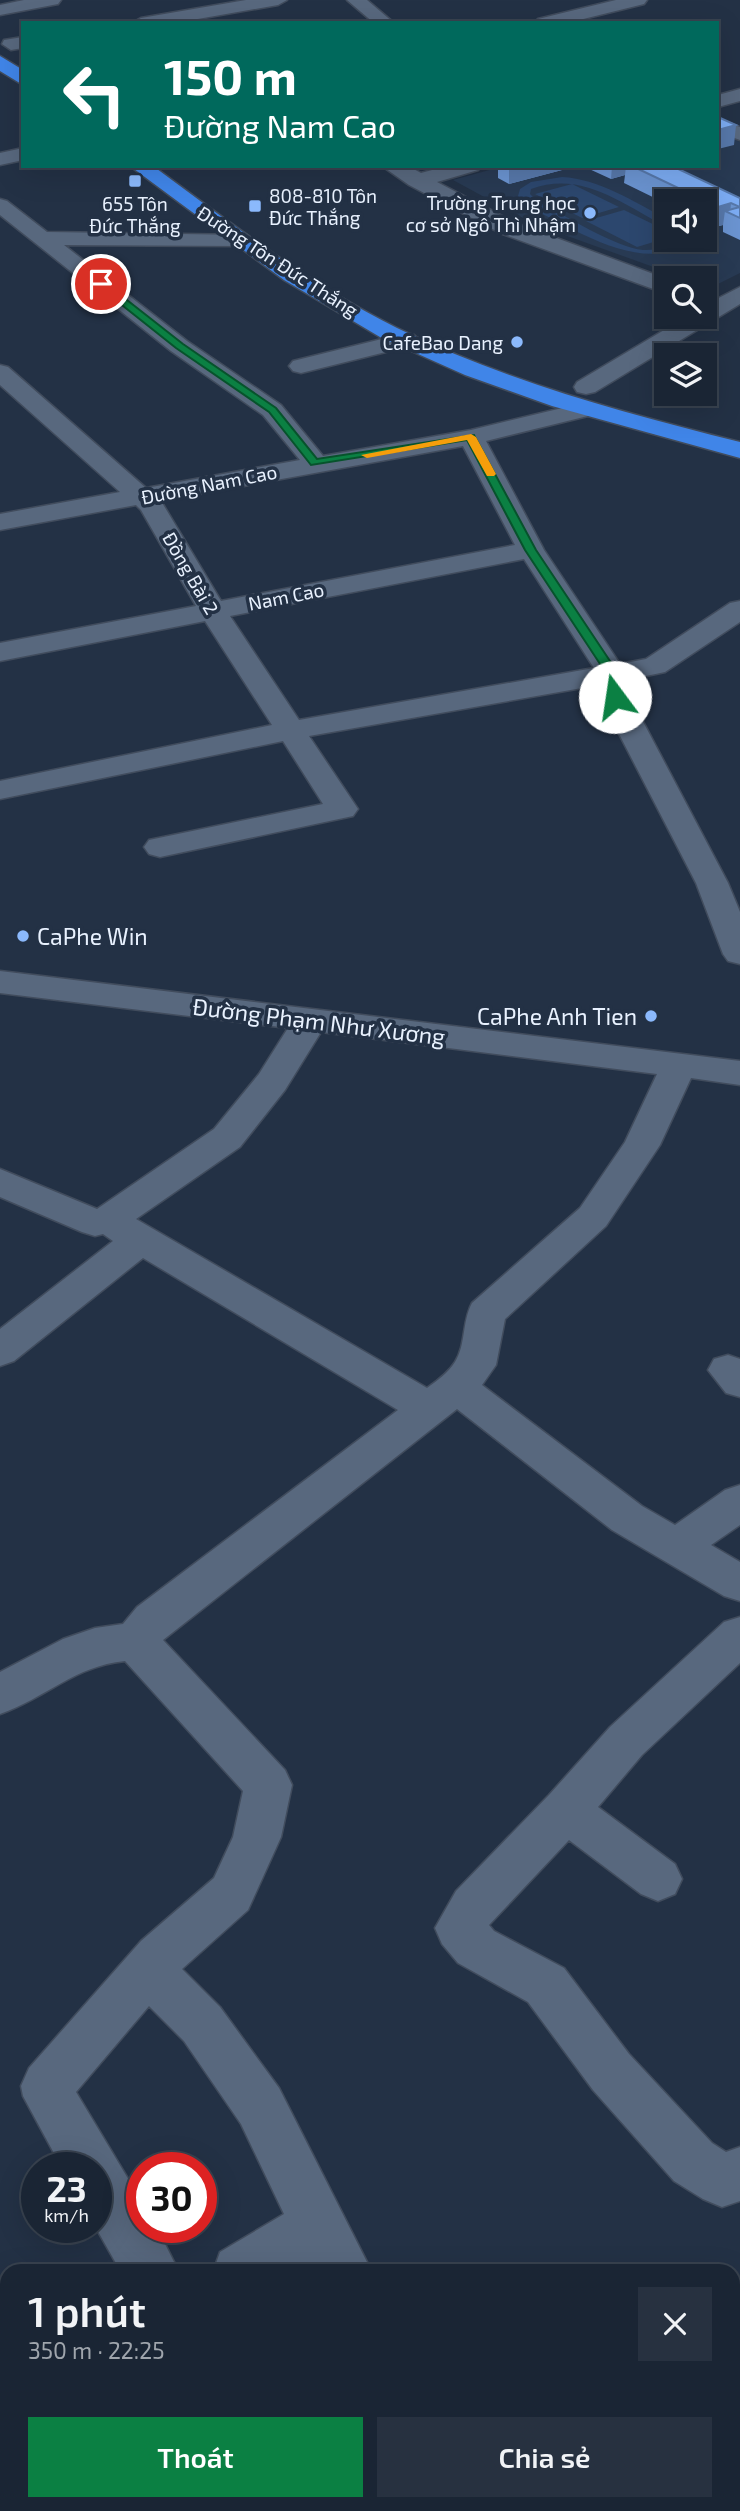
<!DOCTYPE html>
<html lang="vi">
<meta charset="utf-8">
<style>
:root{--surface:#1a2534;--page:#273140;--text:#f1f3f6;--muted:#9fa5ac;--line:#38424f;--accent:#0b8043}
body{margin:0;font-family:"Exo 2",sans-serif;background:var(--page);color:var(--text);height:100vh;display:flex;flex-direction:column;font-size:26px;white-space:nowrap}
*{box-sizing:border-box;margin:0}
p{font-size:23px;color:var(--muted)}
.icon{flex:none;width:38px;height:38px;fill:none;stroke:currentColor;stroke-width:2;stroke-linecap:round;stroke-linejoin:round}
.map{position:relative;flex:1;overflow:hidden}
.side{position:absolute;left:0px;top:2264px;width:740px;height:247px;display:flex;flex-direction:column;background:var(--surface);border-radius:21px 21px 0 0;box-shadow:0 7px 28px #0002,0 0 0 2px var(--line)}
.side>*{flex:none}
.banner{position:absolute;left:21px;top:21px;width:698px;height:147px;border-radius:0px;box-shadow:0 7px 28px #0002,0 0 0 2px var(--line);background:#00695c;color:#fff;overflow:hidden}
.tools{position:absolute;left:654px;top:189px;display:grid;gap:14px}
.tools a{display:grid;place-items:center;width:63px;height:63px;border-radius:0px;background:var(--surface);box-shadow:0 7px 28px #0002,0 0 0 2px var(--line);font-size:35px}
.speed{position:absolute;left:21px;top:2152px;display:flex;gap:14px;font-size:35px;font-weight:700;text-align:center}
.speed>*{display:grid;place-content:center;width:91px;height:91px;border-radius:50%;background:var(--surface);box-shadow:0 7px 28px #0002,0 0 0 2px var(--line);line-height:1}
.speed small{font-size:18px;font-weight:400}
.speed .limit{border:10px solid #d22;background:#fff;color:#111}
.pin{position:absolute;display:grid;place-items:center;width:60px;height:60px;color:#fff;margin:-30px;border:4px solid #fff;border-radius:50%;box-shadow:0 2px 7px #0007}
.me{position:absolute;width:77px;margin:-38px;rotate:346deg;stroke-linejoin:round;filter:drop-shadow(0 0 5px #0008)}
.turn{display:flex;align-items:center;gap:24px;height:147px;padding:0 28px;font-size:32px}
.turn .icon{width:91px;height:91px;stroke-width:2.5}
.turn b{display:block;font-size:49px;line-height:60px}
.round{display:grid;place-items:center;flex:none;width:74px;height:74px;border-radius:0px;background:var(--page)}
.overview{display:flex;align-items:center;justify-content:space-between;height:119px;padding:0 28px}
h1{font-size:42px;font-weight:600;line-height:52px}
.action{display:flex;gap:14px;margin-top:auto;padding:14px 28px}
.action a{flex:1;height:80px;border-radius:0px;background:var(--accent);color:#fff;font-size:28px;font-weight:600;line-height:80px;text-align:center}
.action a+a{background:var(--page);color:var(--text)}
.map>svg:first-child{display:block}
.built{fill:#283a53;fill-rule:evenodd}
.green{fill:#2c476e}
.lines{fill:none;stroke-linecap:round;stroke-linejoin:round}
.minor-casing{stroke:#414c5d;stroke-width:3}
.highway-casing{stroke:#414c5d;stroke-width:3}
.minor{fill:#58687e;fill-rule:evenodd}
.highway{fill:#4085e8;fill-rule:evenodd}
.wall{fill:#6b94d1}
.shaded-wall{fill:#5778aa}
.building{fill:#7cacf3;stroke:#5778aa;stroke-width:2}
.route{fill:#0b8043;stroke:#07532c;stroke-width:2}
.slow{fill:#f59e0b}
.poi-dot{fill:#8bb9fc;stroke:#233145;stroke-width:2.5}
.labels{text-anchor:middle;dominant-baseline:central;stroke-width:7;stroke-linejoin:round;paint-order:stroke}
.far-poi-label{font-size:19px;fill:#e8f1fe;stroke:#233145;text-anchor:end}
.far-street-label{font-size:19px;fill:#e8f1fe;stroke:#233145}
.poi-label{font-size:23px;fill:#e8f1fe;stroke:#233145;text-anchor:start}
.street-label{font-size:23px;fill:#e8f1fe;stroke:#233145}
</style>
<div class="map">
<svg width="740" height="2511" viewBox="0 0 740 2511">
<rect width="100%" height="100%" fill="#233145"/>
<path class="built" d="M 718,132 L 740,142 L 740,273 L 710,288 L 705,286 L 705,278 L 684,278 L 534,224 L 453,180 L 504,166 L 718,166 ZM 667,201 L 705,201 L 705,240 L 667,240 Z"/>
<path class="green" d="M 562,177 C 600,179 634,202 667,219 L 667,227 C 622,204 582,170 531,189 L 530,194 L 537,201 C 563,214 616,248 643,250 C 661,251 675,240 691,240 C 645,279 568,225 523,204 L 518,196 L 520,189 L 531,182 Z
M 572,184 L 619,207 L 582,218 L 535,194 Z
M 624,210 L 667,231 L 667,238 L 637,247 L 586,221 Z"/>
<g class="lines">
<defs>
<path id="minor" d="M 24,0 L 61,0 L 58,4 L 0,15 L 0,5 Z
M 246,0 L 287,0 L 278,5 L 175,23 L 132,23 L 141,18 Z
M 347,0 L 367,0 L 394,23 L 374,23 Z
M 616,0 L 647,0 L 644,4 L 567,23 L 535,23 L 538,19 Z
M 23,37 L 23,48 L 11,50 L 2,44 L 4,40 Z
M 740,89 L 740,101 L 718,107 L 718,95 Z
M 718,119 L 740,127 L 740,140 L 718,132 Z
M 23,148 L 23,160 L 0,165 L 0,153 Z
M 382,166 L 408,166 L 421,173 L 447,166 L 481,166 L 478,170 L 437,182 L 516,223 L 667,279 L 667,294 L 500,233 L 409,185 Z
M 0,199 L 7,201 L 47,232 L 247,235 L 250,240 L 247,245 L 239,246 L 64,245 L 187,341 L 281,405 L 323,456 L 471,430 L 583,403 L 592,405 L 595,410 L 592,415 L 486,441 L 544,550 L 620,664 L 646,659 L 730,603 L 740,601 L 740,622 L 665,672 L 627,680 L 630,697 L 728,883 L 740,912 L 740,964 L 728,961 L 723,954 L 696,883 L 600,697 L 599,685 L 309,736 L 358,809 L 353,816 L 160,857 L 149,854 L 144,847 L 149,840 L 323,804 L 283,741 L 0,799 L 0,781 L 272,725 L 205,621 L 0,661 L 0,643 L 196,606 L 141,510 L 136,505 L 0,530 L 0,514 L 120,492 L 0,385 L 0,365 L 8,367 L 146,488 L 300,460 L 263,415 L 171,351 L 0,215 ZM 463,446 L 515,545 L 221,601 L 161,501 ZM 524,559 L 594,668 L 299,720 L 230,616 Z
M 740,287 L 740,304 L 595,392 L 586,394 L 577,392 L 574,387 L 577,382 L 686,317 L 705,317 L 705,305 Z
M 406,333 L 414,335 L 418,340 L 414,345 L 301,373 L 293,371 L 289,366 L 293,361 Z
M 0,971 L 740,1061 L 740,1085 L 691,1078 L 660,1145 L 606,1226 L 505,1319 L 496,1365 L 482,1385 L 642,1506 L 675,1525 L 725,1490 L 740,1485 L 740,1525 L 711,1545 L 740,1562 L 740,1601 L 724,1596 L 612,1530 L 457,1409 L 163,1640 L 285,1770 L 292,1785 L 281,1837 L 248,1910 L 182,1969 L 220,2007 L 279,2088 L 372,2272 L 314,2272 L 309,2262 L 293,2272 L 213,2272 L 220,2252 L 284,2214 L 241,2124 L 184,2041 L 149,2006 L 76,2092 L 142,2202 L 142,2228 L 157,2228 L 179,2272 L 121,2272 L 96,2228 L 96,2168 L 62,2168 L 23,2096 L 21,2086 L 29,2068 L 141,1941 L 214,1878 L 233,1837 L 243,1791 L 125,1661 C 74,1666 46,1698 0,1714 L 0,1672 L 63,1639 L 95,1628 L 123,1624 L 137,1607 L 398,1410 L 143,1258 L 14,1361 L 0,1366 L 0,1329 L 113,1241 L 103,1234 L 95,1236 L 82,1232 L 0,1197 L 0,1169 L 97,1209 L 214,1129 L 259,1074 L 288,1028 L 0,993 ZM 321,1032 L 657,1074 L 625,1142 L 580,1208 L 472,1303 C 462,1321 466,1345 455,1362 C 448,1373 437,1381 427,1388 L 136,1219 L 240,1147 L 285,1090 Z
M 728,1355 L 740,1359 L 740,1397 L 726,1393 L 708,1370 L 714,1359 Z
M 740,1617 L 740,1663 L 642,1755 L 598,1807 L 675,1864 L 682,1879 L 675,1894 L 658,1901 L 641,1894 L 569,1840 L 489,1925 L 494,1931 L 564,1968 L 629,2054 L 712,2143 L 726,2152 L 740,2147 L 740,2201 L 722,2207 L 703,2199 L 674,2181 L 593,2090 L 528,2002 L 458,1963 L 442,1944 L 435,1928 L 456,1891 L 549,1795 L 610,1727 L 724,1622 Z
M 7,2384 L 7,2443 L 0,2446 L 0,2387 Z
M 453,2504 L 514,2504 L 517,2511 L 456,2511 Z"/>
<path id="highway" d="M 0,56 L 23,70 L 23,85 L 0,71 Z
M 130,166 L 153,166 C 232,224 310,285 397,328 C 506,381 623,413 740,442 L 740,458 L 552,406 L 465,375 L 380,337 L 284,280 Z"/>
</defs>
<use href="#minor" class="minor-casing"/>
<use href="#highway" class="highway-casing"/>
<use href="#minor" class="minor"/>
<use href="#highway" class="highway"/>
</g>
<path class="wall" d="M 498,166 L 562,166 L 562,170 L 509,184 L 498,178 Z
M 587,166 L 672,166 L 740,198 L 740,240 L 723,232 L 723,225 L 715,227 L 705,222 L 705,201 L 667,201 L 667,204 L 624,183 L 625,175 L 611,179 L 587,168 Z"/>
<path class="shaded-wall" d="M 736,125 L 734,145 L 718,149 L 718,130 Z
M 521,166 L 562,166 L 562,170 L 509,184 L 509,169 Z
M 612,166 L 626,166 L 625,175 L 611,179 Z
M 731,203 L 730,214 L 725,211 L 723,225 L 715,227 L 718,207 Z"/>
<path class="building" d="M 718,117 L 736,125 L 718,130 Z
M 503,166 L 521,166 L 509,169 Z
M 632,166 L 672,166 L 740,198 L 740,218 L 725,211 L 740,207 L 731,203 L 718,207 Z"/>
<path class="route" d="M 98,282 L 104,282 L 183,344 L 276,408 L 317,459 L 474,435 L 536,550 L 618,673 L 619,700 L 609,697 L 606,673 L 525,550 L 467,440 L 311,465 L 269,412 L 176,348 L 98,286 Z"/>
<path class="slow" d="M 471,434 L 476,437 L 496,474 L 494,476 L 487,476 L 467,440 L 367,458 L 361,455 Z"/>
<g class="poi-dot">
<rect x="128" y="174" width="14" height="14" rx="3.5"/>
<rect x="248" y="199" width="14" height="14" rx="3.5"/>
<circle cx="590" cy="213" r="7"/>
<circle cx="517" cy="342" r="7"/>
<circle cx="23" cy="936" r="7"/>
<circle cx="651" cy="1016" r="7"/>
</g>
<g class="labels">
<g class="far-poi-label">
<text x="269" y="195" text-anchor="start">808-810 Tôn<tspan x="269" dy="22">Đức Thắng</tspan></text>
<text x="576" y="202">Trường Trung học<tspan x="576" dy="22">cơ sở Ngô Thì Nhậm</tspan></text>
<text x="135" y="203" text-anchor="middle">655 Tôn<tspan x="135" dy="22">Đức Thắng</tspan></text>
<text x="503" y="342">CafeBao Dang</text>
</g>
<g class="far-street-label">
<text transform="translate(278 261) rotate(33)">Đường Tôn Đức Thắng</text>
<text transform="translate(209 484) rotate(-11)">Đường Nam Cao</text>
<text transform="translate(191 573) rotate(60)">Đồng Bài 2</text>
<text transform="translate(286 596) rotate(-11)">Nam Cao</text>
</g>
<g class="poi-label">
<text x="37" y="936">CaPhe Win</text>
<text x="637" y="1016" text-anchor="end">CaPhe Anh Tien</text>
</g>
<g class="street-label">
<text transform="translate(319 1021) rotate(7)">Đường Phạm Như Xương</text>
</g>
</g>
</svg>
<div class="tools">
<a><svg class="icon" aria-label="sound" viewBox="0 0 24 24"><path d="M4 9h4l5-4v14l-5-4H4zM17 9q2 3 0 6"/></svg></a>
<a><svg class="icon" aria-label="search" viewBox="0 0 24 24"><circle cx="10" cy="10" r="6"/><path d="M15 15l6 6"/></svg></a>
<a><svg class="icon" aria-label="layers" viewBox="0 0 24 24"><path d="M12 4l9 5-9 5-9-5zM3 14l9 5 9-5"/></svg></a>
</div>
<div class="speed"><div>23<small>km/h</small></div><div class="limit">30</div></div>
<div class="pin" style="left:101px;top:284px;background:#d93025"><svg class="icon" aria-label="arrive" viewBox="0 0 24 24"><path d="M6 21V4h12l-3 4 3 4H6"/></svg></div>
<svg class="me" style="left:615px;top:697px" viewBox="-20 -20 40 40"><circle r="19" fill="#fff"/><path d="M0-13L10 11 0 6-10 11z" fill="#0b8043"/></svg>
<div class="banner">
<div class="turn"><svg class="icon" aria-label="left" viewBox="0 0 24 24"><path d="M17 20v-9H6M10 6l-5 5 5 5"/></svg><div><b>150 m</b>Đường Nam Cao</div></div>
</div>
<section class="side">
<div class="overview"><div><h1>1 phút</h1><p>350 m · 22:25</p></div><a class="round"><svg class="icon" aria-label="close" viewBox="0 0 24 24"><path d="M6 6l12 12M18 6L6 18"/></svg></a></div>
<div class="action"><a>Thoát</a><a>Chia sẻ</a></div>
</section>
</div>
